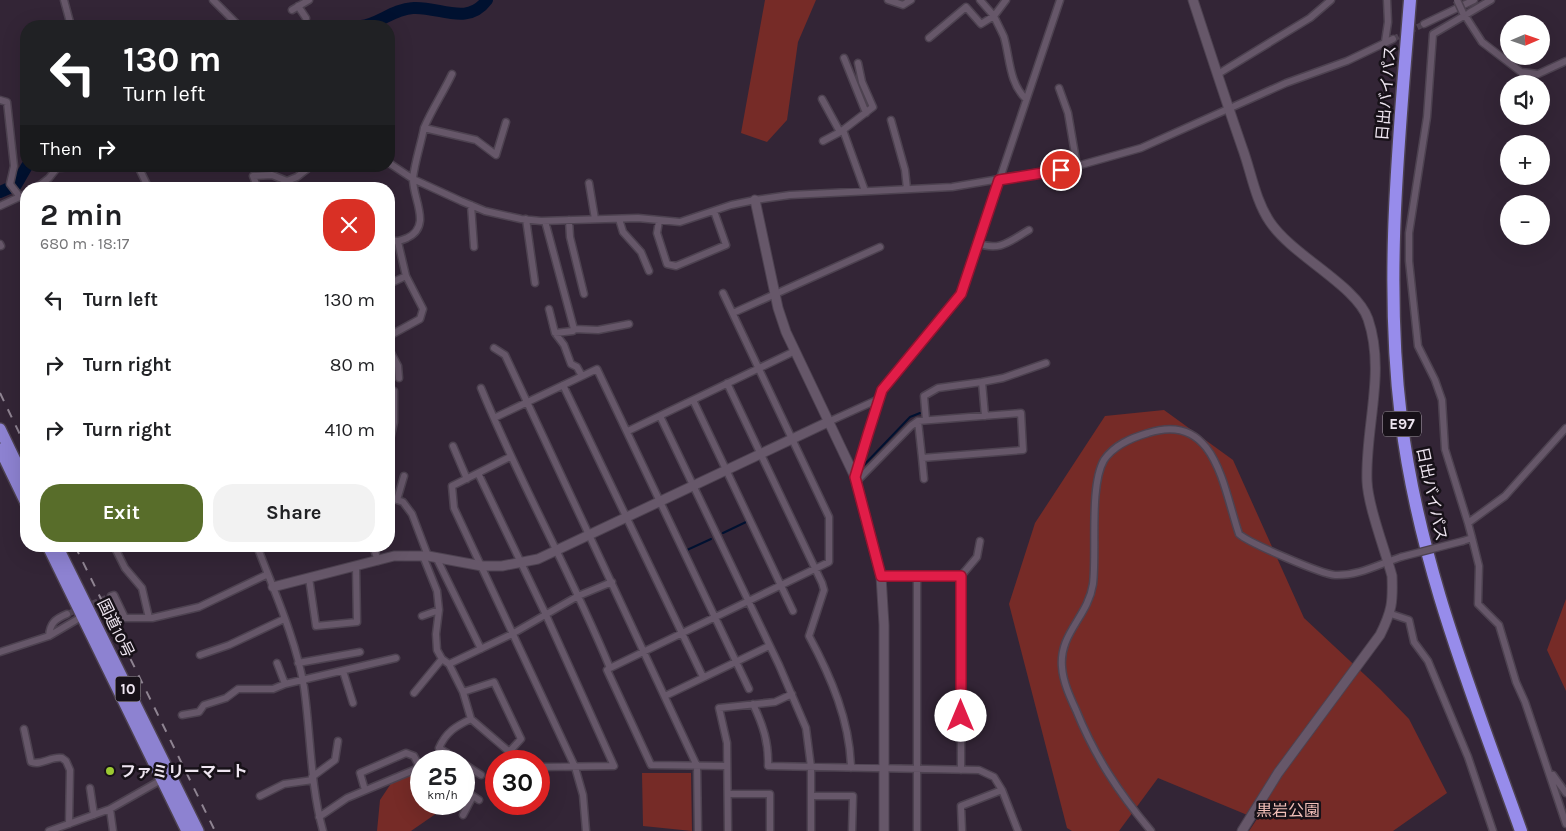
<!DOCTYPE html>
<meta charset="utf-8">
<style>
:root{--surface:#fff;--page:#f2f2f2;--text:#202124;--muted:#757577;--accent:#586d2a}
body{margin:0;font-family:Karla,"Noto Sans JP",sans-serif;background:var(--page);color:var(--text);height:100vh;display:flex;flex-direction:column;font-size:19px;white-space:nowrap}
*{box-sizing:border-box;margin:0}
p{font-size:16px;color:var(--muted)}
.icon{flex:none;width:28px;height:28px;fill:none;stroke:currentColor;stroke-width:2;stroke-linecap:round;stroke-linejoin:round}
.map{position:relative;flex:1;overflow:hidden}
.panel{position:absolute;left:20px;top:182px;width:375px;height:370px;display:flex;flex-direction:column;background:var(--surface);border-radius:20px;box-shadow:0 5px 20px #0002}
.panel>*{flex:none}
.banner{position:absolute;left:20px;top:20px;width:375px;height:152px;border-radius:20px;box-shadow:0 5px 20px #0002;background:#202124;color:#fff;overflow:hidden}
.needle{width:32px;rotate:88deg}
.fabs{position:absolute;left:1500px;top:15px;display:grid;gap:10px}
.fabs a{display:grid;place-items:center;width:50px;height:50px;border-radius:50%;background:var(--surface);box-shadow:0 5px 20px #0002;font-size:25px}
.speed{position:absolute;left:410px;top:750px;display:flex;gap:10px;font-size:25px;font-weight:700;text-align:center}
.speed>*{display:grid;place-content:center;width:65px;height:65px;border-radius:50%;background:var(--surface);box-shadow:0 5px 20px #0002;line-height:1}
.speed small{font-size:12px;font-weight:400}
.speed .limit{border:8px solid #d22;background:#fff;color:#111}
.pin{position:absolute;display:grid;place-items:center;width:42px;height:42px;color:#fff;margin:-21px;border:2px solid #fff;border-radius:50%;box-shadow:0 1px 5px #0007}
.me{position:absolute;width:55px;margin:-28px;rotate:0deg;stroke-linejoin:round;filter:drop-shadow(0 0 4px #0008)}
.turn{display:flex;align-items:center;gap:18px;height:105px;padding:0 20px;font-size:22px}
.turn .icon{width:65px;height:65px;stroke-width:2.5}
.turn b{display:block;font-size:35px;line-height:42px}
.then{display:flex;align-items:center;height:48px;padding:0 20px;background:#0003;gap:10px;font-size:19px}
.round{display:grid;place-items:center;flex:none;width:52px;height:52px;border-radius:20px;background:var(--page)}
.headline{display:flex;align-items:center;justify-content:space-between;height:85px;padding:0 20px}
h1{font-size:30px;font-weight:700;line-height:38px}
.button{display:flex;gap:10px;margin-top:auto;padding:10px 20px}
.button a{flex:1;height:58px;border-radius:20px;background:var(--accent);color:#fff;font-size:20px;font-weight:700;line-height:58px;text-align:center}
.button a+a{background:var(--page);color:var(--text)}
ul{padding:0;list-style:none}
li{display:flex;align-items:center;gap:15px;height:65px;padding:0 20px}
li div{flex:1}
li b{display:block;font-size:19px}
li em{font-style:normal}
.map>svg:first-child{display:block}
.green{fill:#762b27}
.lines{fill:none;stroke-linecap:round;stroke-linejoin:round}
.stream{stroke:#001130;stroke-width:2}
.river{stroke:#001130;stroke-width:12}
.minor-tunnel{stroke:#4f4252;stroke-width:6;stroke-dasharray:6 3;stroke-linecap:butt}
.minor-casing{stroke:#4d4250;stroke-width:9}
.tertiary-casing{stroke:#4d4250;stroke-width:11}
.trunk-casing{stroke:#4d4250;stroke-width:14}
.motorway-casing{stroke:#4d4250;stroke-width:15}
.minor{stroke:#665769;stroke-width:6}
.tertiary{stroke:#665769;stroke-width:9}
.trunk{stroke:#8d82d1;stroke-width:11}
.motorway{stroke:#978ceb;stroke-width:12}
.rail{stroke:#8f8492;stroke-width:2;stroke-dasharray:9 9;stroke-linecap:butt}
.minor-bridge-casing{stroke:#4d4250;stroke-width:9;stroke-linecap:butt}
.minor-bridge{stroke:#665769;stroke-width:6}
.route-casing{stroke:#92132f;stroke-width:12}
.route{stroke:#e11d48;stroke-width:9}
.poi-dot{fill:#9cca32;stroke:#171118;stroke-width:2}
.labels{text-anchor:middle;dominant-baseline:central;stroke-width:5;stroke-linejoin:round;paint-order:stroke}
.shield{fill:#171118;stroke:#aea5af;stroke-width:1}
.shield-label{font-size:15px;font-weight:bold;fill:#eee5f0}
.street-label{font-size:16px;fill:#eee5f0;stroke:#171118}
.poi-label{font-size:16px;font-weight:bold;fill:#eee5f0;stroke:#171118;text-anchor:start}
.park-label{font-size:16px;fill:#f1bfb8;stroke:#171118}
</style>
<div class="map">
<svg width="1566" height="831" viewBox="0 0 1566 831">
<rect width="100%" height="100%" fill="#332536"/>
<path class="green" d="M 765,0 L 816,0 L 798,42 L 787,120 L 767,142 L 741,133 Z
M 1164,410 L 1233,460 L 1304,618 L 1380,689 L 1409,719 L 1447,793 L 1393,831 L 1249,831 L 1257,819 L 1158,778 L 1119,831 L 1072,831 L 1067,828 L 1009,604 L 1035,523 L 1105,416 Z
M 1566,599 L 1566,691 L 1547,650 Z
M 421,763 L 421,804 L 450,804 L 411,831 L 377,831 L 380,800 L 398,773 Z
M 642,773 L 691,773 L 692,831 L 643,826 Z"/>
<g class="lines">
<path class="stream" d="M 864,465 L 910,417 L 920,413
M 723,533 L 746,522
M 687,550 L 711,539"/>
<path class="river" d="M 361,26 C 377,25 393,9 413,8 C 439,6 467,27 487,0
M 0,192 L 16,185 L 27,166"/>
<path class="minor-tunnel" d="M 1393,39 L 1424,24
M 67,614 L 111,596"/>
<defs>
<path id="minor" d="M 64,0 L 71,26
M 213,0 L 239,26
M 888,0 L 903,5 L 911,0
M 980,0 L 994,16 L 1006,0
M 298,6 L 306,18
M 292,10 L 309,0
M 1464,14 L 1482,42 L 1521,72 L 1538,74 L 1566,61
M 1424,24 L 1474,0
M 929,38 L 966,7 L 981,24 L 994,16 C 997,23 1001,30 1004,37 C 1010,58 1009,83 1026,99
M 1385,42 L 1388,22 L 1387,0
M 844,58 L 866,113
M 858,63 L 862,82 L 873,107 L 843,130 L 865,191
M 1218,74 L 1310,18 L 1331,0
M 1059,88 L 1068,113 L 1077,166
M 822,99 L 840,132
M 0,100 L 7,102 L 14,166 L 10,184 L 20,197
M 891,120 L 905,170 L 907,189
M 424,128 C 432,109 443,93 452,74
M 823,141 L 842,131
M 389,163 L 413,179 L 461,201 L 485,211 L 521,219 L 541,221 L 638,218 L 680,222 L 731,205 L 755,200 L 790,195 L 952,187 L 1077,166 L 1141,148 L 1286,83 L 1347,61 L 1393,39
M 138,166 L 149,189
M 589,183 L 595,219
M 35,189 L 49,178 L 57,168 L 90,166
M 258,189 L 253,176 L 272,175 L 287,181 L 297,177 L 311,166
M 471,205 L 474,247
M 0,206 L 26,194
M 526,219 L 535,283
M 619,219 L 623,232 L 641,252 L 649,271
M 569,220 L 570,237 L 584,294
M 545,221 L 574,329 L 573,331 L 555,333
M 659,221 L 657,233 L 667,264 L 676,266 L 726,245 L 714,211
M 389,240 C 397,242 400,241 407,238 C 433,226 412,198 413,178 C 415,161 421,144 424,128 L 476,140 L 496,155 L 506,122
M 977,243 C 1000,252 1010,241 1029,230
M 0,244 L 1,246
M 389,284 L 406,276
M 549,309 L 555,333 L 564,345 L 571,364 L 577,367 L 582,376
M 733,313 L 880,247
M 574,329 L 598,330 L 629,324
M 389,336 L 420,319 L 423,309 L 406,276 L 398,242
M 494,348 L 505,355 L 697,766 L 698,831
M 389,349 L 398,366 L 399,378
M 982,382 L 1003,378 L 1046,363
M 727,383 L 822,583 L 824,590 L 809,636 C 831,677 850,721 851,768
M 563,385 L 703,677
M 481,388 C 520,483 571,573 610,668 L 607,670 L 651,765 L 726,766
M 693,400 L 793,611
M 660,416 L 779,665 L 806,728 L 811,767 L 811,831
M 494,418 L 597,369 L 749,689
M 926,420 L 924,396 L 938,388 L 982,382 L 985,416
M 828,422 L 879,399
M 628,431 L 795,351
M 389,444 L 394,422 L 394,391
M 453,446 L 467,479
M 510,457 L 452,486 L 454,508 L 575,767 L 583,795 L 586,831
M 922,458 L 924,479
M 478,473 L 546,615 L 614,766 L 539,767
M 855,477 L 882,389 L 961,294 L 1060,0
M 857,481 L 911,426 L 918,421 L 1021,413 L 1023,450 L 922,458 L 918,421
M 389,497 L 403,502 L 412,514 L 428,556
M 397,500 L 404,476
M 1468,523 L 1445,449 L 1442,400 L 1435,380 L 1418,346 L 1409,261 L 1409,233 L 1427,117 L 1433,34 L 1491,0
M 1472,538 L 1479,566 L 1478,604 L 1499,625 L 1516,682 L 1525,702 L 1566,824
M 1463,541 L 1472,538 L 1468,523 L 1505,496 L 1566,428
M 114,546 L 125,568 L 142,588 L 149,618
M 257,546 C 274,591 296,639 304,687 C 311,736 310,784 323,831
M 373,546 L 378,561
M 423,556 L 437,591 L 439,610 L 436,634 L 437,650 L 442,659 L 449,664 L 463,692 L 471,719 L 520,761
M 436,557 L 481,649
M 881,576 L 961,576 L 961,770
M 961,576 L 977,557 L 980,541
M 309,578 L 316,626 L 357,622 L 356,566
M 111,596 L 114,595 L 125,618 L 152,618 L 199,607 L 268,574
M 1391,614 L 1409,620 L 1414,642 L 1428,661 L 1468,757 L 1493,831
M 422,616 L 439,610
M 49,636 C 50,623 55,619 67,614
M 0,652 L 49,636 L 83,616
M 200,655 L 229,645 L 284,619
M 277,663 L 285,684 L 396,658
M 298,663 L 360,652
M 449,664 L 512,634 L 578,596 L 612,582
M 610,668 L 829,562 L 829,517 L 723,293
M 343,671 L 353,703
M 463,692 L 494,682 L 521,739 L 509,752
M 414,693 L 442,659
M 665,696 L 769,646
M 753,704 C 763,725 769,743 768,766 L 979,770 L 994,777 L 1002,790 L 1018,831
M 182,715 L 199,712 L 204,705 L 226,698 L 238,689 L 273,689 L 285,684
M 24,729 L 31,762 C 41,766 51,756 62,758 L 66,761 L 70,770 L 69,824
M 460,761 L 439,748 C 446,732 456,726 471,719
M 464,764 L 481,775
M 1553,775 L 1566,793
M 312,777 L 335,760 L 338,741
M 90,788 L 94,815
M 365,790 L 360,773 L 406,753 L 414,756 L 419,766
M 464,790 L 479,800
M 728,794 L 770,794 L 770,831
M 260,796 L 284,784 L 313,780
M 812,796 L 853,796 L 852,831
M 110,809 L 113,831
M 463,815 L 473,796
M 319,817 L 347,798 L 421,767
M 49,831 L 110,809 L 163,779
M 728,831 L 727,743 L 719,708 L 775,702 L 792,694
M 917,831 L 917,576
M 962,831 L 961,806 L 1002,790
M 1151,831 C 1119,793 1095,757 1076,710 C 1070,697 1063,682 1062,667 C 1059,633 1088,617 1093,584 C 1097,552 1089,486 1104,460 C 1114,445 1131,438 1148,433 C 1216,411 1223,488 1239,534 C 1249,543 1321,574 1335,575 C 1359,576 1379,564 1401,557"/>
<path id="tertiary" d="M 1193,0 C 1209,49 1225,98 1242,147 C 1251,171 1255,200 1270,222 C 1293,256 1357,286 1368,319 C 1386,372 1365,427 1367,481 C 1368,506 1385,550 1392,576 C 1393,602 1392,611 1380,635 L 1278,773 L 1242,831
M 755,200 L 778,308 L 786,332 L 855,477 L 881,576 L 884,625 L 884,831
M 273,587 L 394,556 L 428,556 L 482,566 L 502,566 L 538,559 L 828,422"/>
<path id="trunk" d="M 0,429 L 26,483
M 0,449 L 26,503
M 48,546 L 187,831
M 57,546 L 198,831"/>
<path id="motorway" d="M 1410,0 C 1399,139 1384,278 1401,418 C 1418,561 1473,696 1521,831"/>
</defs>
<use href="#minor" class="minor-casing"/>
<use href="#tertiary" class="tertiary-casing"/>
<use href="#trunk" class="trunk-casing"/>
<use href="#motorway" class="motorway-casing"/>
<use href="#minor" class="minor"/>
<use href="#tertiary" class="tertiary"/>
<use href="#trunk" class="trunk"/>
<use href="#motorway" class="motorway"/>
<path class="rail" d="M 0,393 L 26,447
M 75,546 L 215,831"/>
<defs>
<path id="minor-bridge" d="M 1457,0 L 1463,13
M 1401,557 L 1463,541"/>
</defs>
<use href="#minor-bridge" class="minor-bridge-casing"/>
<use href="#minor-bridge" class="minor-bridge"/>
</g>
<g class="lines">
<defs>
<path id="route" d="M 961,716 L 961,576 L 881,576 L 855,477 L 868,434 L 882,390 L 961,294 L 999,180 L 1061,170"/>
</defs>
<use href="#route" class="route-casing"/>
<use href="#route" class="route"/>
</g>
<circle class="poi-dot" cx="110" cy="771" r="5"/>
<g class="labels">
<g class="shield">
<rect x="1383" y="411.5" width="38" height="25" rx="4"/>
<rect x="115.5" y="676.5" width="25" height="25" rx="4"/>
</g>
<g class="shield-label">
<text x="1402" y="424">E97</text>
<text x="128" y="689">10</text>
</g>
<g class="street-label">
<text transform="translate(1386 93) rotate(-85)">日出バイパス</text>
<text transform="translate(1432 494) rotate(78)">日出バイパス</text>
<text transform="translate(116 628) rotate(64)">国道10号</text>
</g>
<g class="poi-label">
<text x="120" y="771">ファミリーマート</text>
</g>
<g class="park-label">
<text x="1288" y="810">黒岩公園</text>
</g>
</g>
</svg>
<div class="fabs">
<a><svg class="needle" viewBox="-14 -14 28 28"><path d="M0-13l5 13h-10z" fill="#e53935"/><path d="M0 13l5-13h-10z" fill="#757577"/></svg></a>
<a><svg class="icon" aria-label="sound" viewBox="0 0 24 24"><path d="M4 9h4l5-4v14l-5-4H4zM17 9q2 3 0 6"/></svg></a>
<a>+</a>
<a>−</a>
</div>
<div class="speed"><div>25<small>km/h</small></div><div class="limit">30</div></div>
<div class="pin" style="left:1061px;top:170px;background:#d93025"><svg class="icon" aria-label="arrive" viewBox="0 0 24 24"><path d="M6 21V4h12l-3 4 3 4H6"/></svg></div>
<svg class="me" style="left:961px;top:716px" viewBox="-20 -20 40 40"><circle r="19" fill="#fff"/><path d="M0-13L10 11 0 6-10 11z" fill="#e11d48"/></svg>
<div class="banner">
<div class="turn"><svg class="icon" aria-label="left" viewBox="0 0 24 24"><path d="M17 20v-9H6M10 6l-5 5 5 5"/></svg><div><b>130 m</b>Turn left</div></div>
<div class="then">Then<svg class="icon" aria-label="right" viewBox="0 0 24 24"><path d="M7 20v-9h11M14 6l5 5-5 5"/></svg></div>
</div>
<section class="panel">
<div class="headline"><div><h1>2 min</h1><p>680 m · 18:17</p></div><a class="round" style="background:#d93025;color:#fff"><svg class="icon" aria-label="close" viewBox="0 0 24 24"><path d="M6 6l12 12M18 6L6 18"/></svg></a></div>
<ul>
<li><svg class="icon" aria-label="left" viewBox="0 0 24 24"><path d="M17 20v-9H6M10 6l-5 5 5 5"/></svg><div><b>Turn left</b></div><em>130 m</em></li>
<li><svg class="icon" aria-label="right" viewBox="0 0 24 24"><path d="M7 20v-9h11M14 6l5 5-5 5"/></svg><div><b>Turn right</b></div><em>80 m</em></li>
<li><svg class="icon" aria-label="right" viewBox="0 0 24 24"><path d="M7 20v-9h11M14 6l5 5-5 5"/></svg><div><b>Turn right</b></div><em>410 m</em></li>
</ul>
<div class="button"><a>Exit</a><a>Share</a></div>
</section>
</div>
